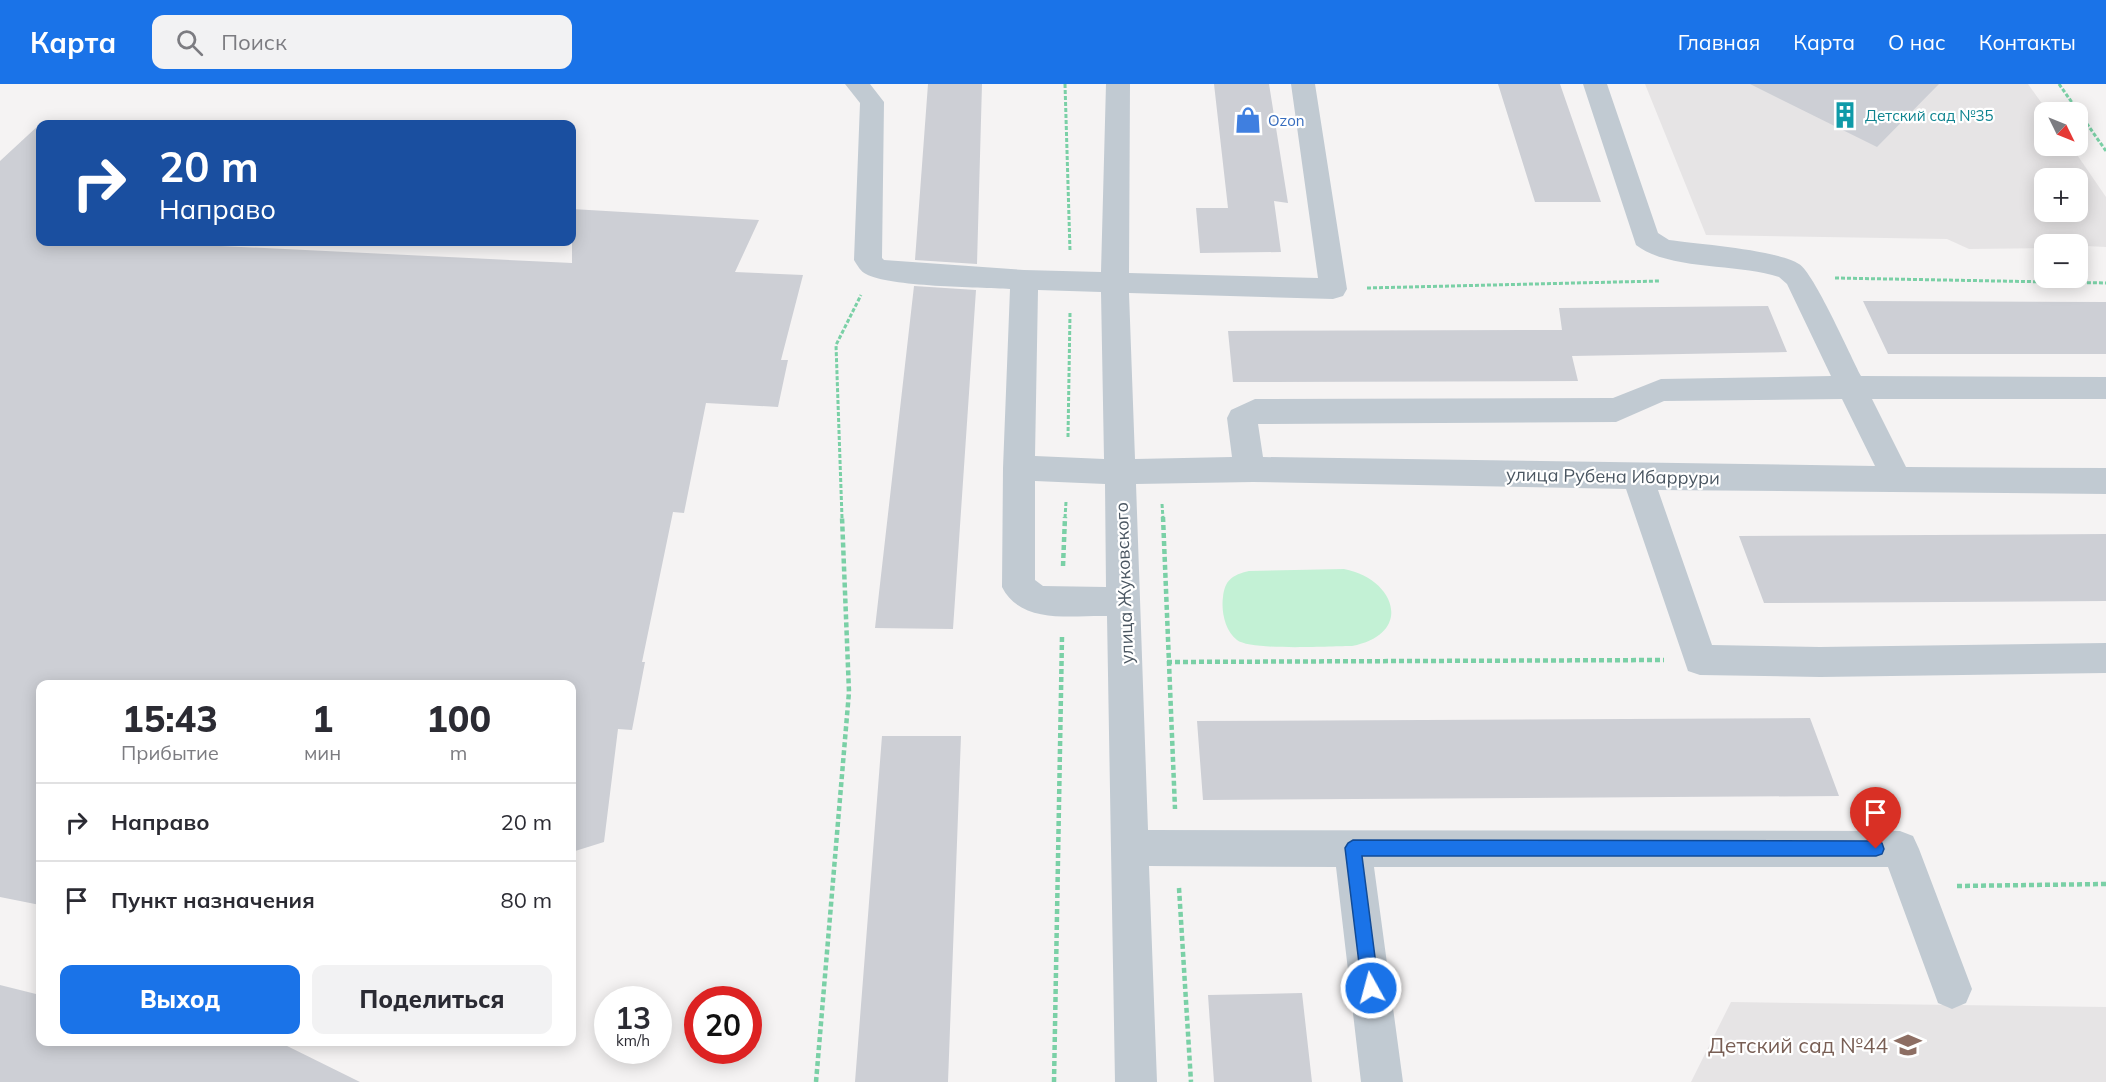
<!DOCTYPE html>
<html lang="ru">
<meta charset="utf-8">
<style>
:root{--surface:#fff;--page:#f2f2f3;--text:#2b2b33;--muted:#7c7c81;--line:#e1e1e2;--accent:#1a73e8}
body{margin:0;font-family:Mulish,sans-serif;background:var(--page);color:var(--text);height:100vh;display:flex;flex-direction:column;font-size:22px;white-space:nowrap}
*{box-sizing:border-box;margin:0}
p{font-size:20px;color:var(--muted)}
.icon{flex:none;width:33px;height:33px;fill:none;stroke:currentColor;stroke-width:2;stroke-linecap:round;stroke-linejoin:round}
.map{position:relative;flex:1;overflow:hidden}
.drawer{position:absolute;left:36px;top:596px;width:540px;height:366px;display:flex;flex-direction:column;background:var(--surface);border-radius:12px;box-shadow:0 3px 15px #0003}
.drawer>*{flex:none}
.guide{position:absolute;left:36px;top:36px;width:540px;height:126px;border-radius:12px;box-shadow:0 3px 15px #0003;background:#1a4fa0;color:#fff;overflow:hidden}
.needle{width:39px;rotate:133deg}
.buttons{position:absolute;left:2034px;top:18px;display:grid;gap:12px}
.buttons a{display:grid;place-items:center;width:54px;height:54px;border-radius:12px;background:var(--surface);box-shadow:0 3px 15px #0003;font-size:30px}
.speed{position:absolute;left:594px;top:902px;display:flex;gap:12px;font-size:30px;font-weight:700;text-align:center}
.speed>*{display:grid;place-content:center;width:78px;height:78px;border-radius:50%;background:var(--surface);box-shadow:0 3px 15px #0003;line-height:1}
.speed small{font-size:15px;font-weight:400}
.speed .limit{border:9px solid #d22;background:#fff;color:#111}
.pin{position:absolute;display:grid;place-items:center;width:51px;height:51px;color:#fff;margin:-62px -26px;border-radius:50% 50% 50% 0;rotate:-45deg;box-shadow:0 0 6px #0007}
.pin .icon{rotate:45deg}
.me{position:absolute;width:66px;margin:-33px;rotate:353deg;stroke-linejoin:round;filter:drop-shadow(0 0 4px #0008)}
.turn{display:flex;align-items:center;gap:21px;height:126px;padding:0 24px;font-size:27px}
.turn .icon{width:78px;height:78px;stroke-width:2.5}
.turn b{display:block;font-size:42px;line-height:51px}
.eta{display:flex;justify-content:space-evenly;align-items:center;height:102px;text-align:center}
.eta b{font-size:36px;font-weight:800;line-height:42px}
.cta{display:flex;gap:12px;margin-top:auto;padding:12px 24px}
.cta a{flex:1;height:69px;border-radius:12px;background:var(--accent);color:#fff;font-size:24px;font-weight:800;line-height:69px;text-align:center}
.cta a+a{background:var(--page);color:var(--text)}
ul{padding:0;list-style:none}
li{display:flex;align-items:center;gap:18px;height:78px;padding:0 24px;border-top:2px solid var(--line)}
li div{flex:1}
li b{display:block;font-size:22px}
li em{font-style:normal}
header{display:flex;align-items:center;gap:36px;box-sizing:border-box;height:84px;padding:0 30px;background:var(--accent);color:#fff}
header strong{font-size:28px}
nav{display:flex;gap:33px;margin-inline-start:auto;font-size:21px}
.search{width:420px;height:54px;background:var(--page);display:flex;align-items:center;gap:15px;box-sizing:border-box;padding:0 21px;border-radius:12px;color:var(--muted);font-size:22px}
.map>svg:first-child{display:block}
.education{fill:#e6e4e5;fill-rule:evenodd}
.green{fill:#c3f1d5}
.building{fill:#cdcfd5}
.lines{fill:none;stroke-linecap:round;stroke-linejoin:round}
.path-far1{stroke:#7ad0a6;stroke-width:3;stroke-dasharray:4 2;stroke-linecap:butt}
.path{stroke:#7ad0a6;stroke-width:4.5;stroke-dasharray:5 3;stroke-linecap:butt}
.minor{fill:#c1cad2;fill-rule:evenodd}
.route{fill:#1a73e8;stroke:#114b97;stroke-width:1.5}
.labels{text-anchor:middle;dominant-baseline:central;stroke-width:4.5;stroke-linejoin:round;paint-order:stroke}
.far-culture-label{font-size:15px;fill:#0d838f;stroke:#fff;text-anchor:start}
.far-shop-label{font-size:15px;fill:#366cbe;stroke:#fff;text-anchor:start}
.street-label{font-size:18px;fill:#4a5661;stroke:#fff}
.near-education-label{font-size:21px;fill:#785e54;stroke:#fff;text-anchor:end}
</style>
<header>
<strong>Карта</strong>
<div class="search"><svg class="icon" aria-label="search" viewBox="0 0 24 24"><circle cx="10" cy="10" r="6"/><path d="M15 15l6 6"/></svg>Поиск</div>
<nav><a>Главная</a><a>Карта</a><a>О нас</a><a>Контакты</a></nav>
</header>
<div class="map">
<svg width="2106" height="998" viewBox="0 0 2106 998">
<rect width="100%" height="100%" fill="#f5f3f3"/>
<path class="education" d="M 1645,0 L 2028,0 L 2048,28 L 2044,28 L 2044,62 L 2071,62 L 2106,113 L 2106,163 L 2044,160 L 2044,164 L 1969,165 L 1947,155 L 1706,151 ZM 2044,94 L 2078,94 L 2078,128 L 2044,128 Z
M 1731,918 L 2106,923 L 2106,998 L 1691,998 Z"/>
<path class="green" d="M 1344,485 C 1396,495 1414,550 1352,562 C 1331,562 1251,567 1237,556 C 1225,547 1221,527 1223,513 C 1225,496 1232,491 1249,487 Z"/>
<path class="building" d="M 928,0 L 982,0 L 977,180 L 915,176 Z
M 1214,0 L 1269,0 L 1288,119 L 1274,117 L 1281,168 L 1200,169 L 1196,124 L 1228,124 Z
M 1498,0 L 1560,0 L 1601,118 L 1535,118 Z
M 1750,0 L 1939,0 L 1877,63 Z
M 40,40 L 40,158 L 140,158 L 572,179 L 572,125 L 759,136 L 735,188 L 803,191 L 781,276 L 788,276 L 778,323 L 706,319 L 684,429 L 673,428 L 642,578 L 645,578 L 632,646 L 618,645 L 604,758 L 572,768 L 572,600 L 40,600 L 40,821 L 0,813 L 0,77 Z
M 914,202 L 976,206 L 953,545 L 875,544 Z
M 1863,217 L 2106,218 L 2106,270 L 1888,270 Z
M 1768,222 L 1787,268 L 1572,272 L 1578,297 L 1233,298 L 1228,247 L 1562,246 L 1559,224 Z
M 2106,450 L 2106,517 L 1764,519 L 1739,452 Z
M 1810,634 L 1839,712 L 1203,716 L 1197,637 Z
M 882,652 L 961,652 L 948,998 L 855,998 Z
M 0,901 L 40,911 L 40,957 L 277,957 L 360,998 L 0,998 Z
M 1302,909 L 1312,998 L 1214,998 L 1208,911 Z"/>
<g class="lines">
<path class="path-far1" d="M 1065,0 L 1070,167
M 2059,0 L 2106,67
M 1835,194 L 2106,199
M 1367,204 L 1659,197
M 1068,353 L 1070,229
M 1162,420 L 1163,434
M 842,434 L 836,261 L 861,211
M 1065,434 L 1066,418"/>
<path class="path" d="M 1163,433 L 1175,725
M 1063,482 L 1065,433
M 1167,578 L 1664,576
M 1957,802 L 2106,800
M 1179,804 L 1191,998
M 816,998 L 849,608 L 842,433
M 1054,998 L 1062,553"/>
<path class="minor" d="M 845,0 L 870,0 L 884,18 L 882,174 L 884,176 L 1024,186 L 1101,188 L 1106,0 L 1130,0 L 1129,189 L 1318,194 L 1291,0 L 1315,0 L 1347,205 L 1343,212 L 1333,215 L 1129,209 L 1135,375 L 1232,373 L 1227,334 L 1231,326 L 1255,315 L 1613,314 L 1661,295 L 1831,292 L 1787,200 L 1779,193 C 1738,179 1670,187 1636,161 L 1583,0 L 1607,0 L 1658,149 L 1669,156 C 1698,160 1778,166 1799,180 C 1814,189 1850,271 1861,292 L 2106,293 L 2106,315 L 1872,315 L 1906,383 L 2106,384 L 2106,410 L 1658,406 L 1712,561 L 1820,563 L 2106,559 L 2106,589 L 1820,593 L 1700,591 L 1688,587 L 1626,405 L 1253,398 L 1136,400 L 1148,746 L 1900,747 L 1913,752 L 1919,765 L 1972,905 L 1966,919 L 1952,925 L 1938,919 L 1888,783 L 1374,783 L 1403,998 L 1361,998 L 1336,783 L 1149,782 L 1157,998 L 1115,998 L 1107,532 C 1072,531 1021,541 1002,503 L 1003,384 L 1010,205 C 979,203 889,203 866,190 C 861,188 857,181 854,176 L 860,19 ZM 1038,206 L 1101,208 L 1104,375 L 1035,372 ZM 1842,315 L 1875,382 L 1263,373 L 1258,340 L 1616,338 L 1664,317 ZM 1035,397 L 1105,400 L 1106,503 L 1043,502 L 1035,496 Z"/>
</g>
<path class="route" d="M 1353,756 L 1876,757 L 1882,759 L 1884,765 L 1882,770 L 1876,772 L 1362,772 L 1379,904 L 1376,910 L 1371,913 L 1365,910 L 1362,904 L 1345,764 L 1348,759 Z"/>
<defs>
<symbol id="building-bare" viewBox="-9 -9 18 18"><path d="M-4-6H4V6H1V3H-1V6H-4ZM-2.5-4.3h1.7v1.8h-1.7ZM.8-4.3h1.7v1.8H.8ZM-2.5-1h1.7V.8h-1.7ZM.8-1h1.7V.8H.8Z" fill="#0f9aa8" stroke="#fff" stroke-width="2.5" paint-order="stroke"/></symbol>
<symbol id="shop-bare" viewBox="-9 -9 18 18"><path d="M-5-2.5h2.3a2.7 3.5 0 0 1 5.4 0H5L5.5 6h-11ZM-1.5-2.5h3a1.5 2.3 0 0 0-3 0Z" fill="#3f7fe0" stroke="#fff" stroke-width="2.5" paint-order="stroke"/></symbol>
<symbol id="school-bare" viewBox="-9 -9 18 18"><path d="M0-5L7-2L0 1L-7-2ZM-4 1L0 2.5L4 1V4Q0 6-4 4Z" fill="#8d6e63" stroke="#fff" stroke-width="2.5" paint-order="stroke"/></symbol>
</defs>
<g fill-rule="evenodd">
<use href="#building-bare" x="1826" y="12" width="38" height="38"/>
<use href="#shop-bare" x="1229" y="17" width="38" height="38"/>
<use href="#school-bare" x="1889" y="942" width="38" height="38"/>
</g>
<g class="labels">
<g class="far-culture-label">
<text x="1865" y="31">Детский сад №35</text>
</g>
<g class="far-shop-label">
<text x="1268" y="36">Ozon</text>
</g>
<g class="street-label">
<text transform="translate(1613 392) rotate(1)">улица Рубена Ибаррури</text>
<text transform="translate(1124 499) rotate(-92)">улица Жуковского</text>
</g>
<g class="near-education-label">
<text x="1888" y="961">Детский сад №44</text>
</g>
</g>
</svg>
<div class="buttons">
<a><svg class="needle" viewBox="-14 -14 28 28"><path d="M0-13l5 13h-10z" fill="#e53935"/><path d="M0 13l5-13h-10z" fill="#7c7c81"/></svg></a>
<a>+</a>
<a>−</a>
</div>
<div class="speed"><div>13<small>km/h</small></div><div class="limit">20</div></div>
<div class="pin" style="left:1876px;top:765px;background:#d93025"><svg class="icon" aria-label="arrive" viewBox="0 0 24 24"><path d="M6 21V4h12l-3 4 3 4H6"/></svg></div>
<svg class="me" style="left:1371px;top:904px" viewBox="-20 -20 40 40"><circle r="17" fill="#1a73e8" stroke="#fff" stroke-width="3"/><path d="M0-11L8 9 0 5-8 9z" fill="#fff"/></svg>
<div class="guide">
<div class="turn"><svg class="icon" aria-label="right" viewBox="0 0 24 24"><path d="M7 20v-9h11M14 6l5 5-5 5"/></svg><div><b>20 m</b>Направо</div></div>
</div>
<section class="drawer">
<div class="eta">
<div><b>15:43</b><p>Прибытие</p></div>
<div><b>1</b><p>мин</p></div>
<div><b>100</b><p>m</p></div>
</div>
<ul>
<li><svg class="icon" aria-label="right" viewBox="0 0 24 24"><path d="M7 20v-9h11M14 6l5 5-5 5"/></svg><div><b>Направо</b></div><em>20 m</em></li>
<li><svg class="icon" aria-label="arrive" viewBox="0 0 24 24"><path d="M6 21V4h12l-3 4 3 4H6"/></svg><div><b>Пункт назначения</b></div><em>80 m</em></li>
</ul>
<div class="cta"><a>Выход</a><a>Поделиться</a></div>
</section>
</div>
